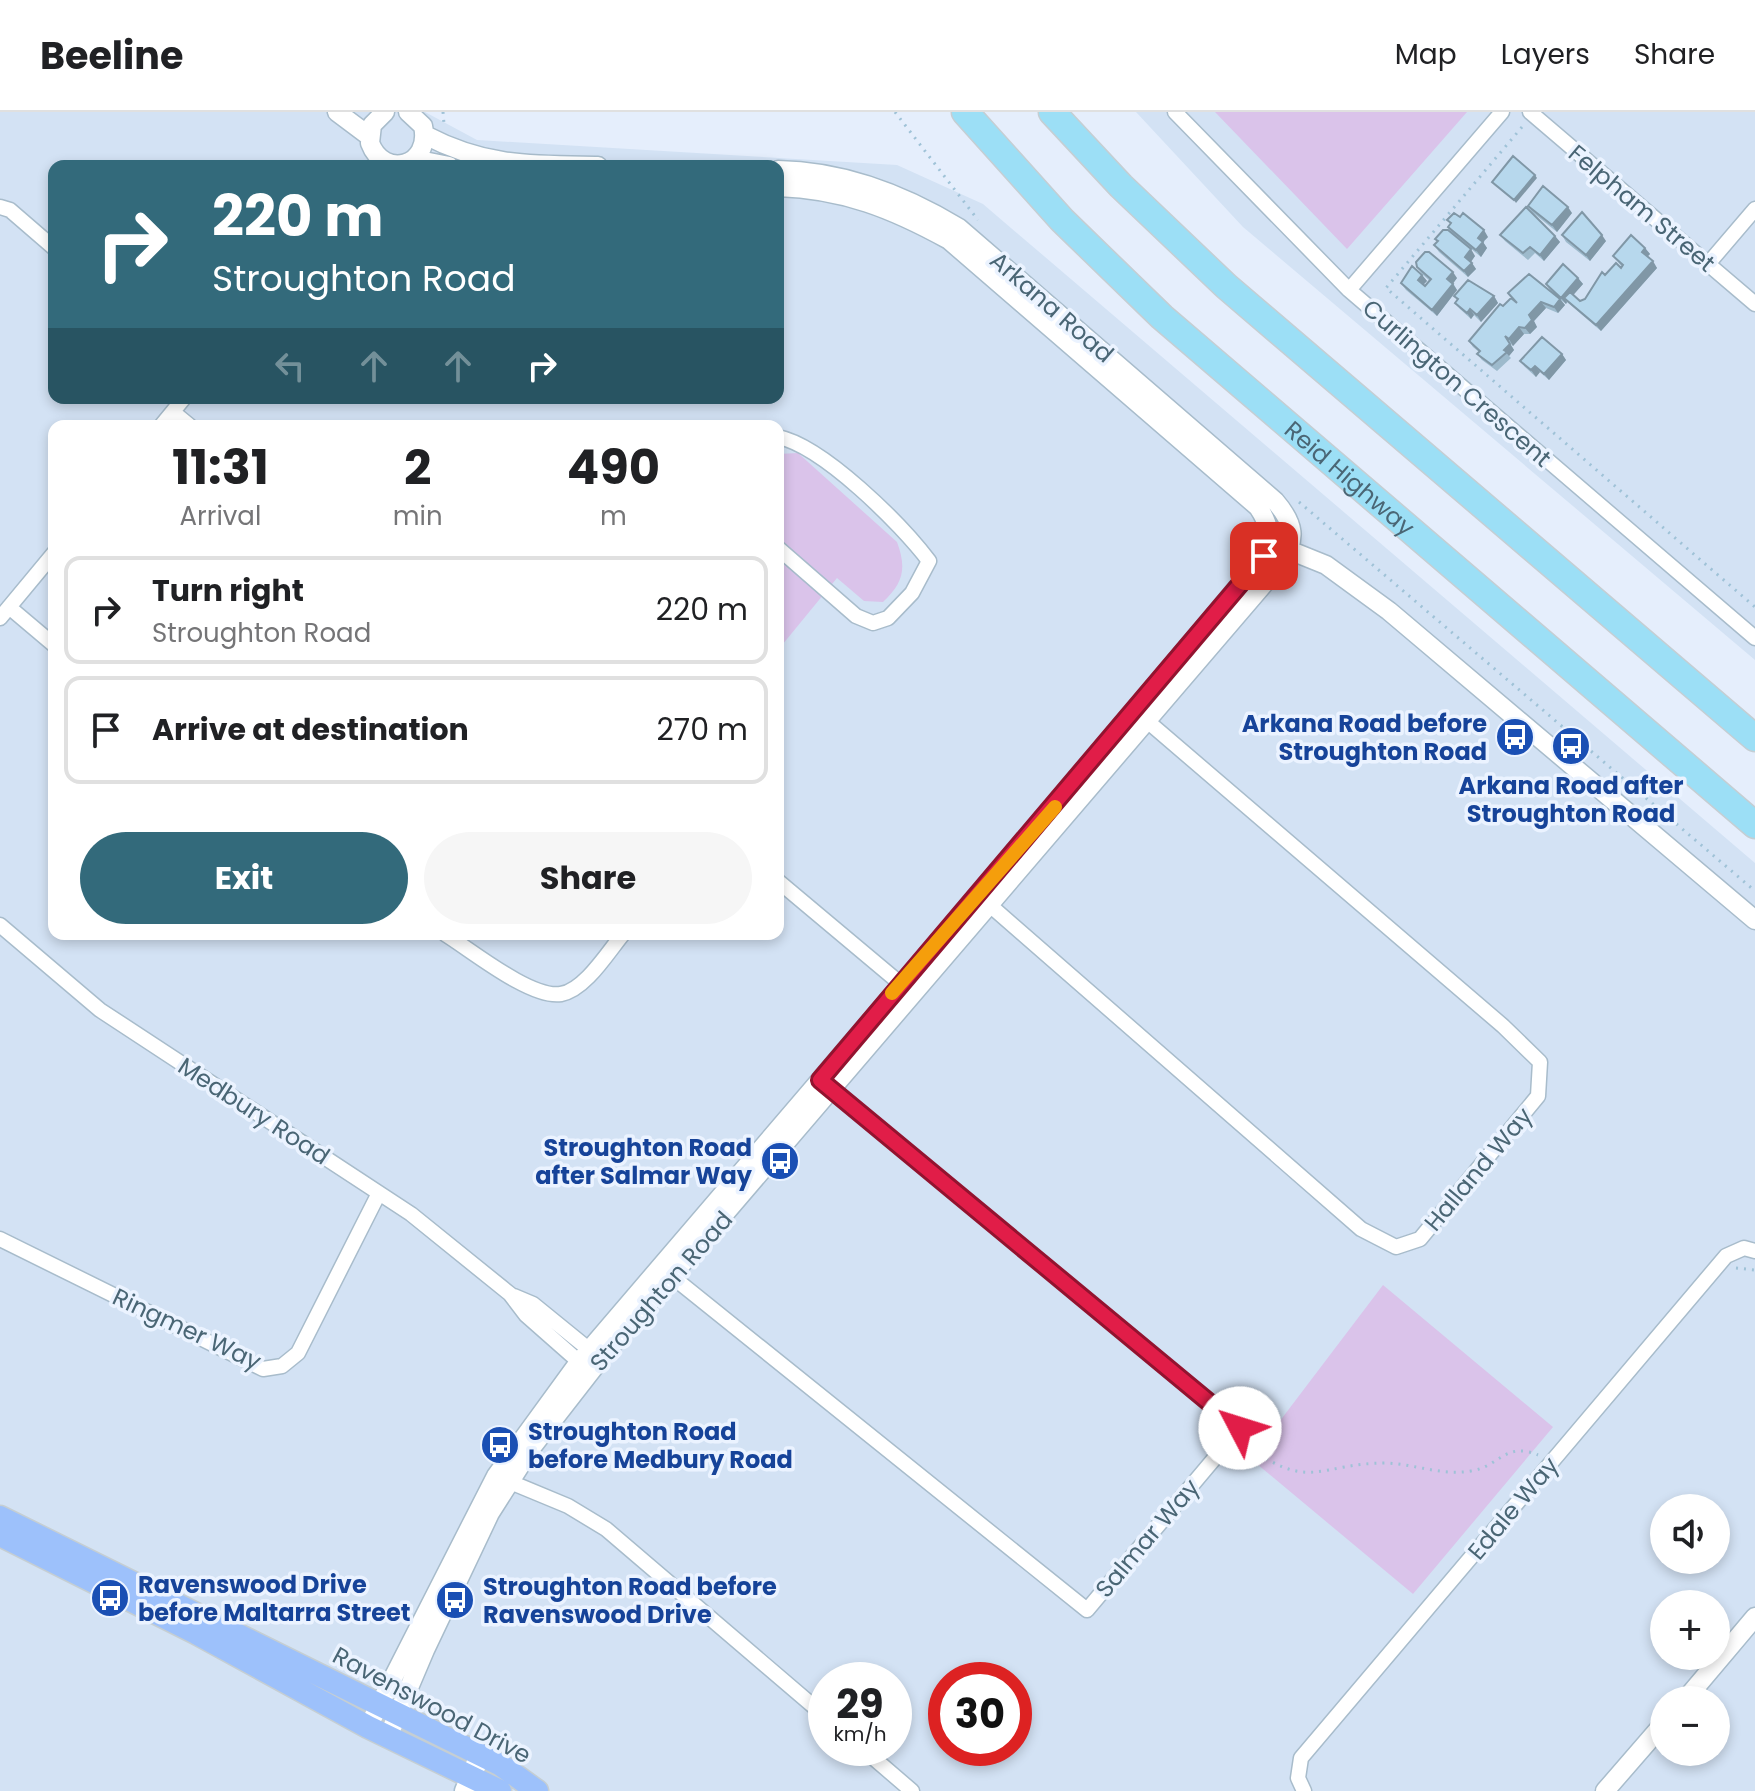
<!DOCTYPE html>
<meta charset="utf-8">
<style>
:root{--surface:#fff;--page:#f6f6f6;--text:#202124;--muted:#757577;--line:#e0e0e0;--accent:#336a7b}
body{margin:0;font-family:Poppins,sans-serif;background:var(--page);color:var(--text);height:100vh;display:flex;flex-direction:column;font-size:30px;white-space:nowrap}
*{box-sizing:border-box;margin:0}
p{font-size:26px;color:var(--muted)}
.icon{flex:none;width:44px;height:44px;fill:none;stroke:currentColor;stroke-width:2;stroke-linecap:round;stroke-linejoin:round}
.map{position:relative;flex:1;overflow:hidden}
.drawer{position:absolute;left:48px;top:308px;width:736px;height:520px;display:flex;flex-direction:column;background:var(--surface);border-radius:16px;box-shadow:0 4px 12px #0003}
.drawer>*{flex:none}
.hud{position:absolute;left:48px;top:48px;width:736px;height:244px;border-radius:16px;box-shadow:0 4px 12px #0003;background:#336a7b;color:#fff;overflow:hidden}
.controls{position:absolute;left:1650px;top:1382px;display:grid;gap:16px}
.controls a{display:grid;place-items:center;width:80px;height:80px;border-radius:50%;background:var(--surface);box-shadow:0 4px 12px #0003;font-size:40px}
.speed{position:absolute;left:808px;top:1550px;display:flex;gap:16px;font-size:40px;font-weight:700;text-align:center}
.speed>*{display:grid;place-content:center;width:104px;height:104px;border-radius:50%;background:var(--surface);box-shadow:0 4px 12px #0003;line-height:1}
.speed small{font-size:20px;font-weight:400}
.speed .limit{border:12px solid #d22;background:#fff;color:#111}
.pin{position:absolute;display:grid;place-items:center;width:68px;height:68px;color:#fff;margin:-34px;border-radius:16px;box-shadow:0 4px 12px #0006}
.me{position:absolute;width:88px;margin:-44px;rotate:310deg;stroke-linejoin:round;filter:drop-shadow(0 0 6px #0008)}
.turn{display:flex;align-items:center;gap:28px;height:168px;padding:0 32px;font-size:36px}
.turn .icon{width:104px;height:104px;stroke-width:2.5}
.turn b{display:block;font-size:56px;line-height:68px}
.lanes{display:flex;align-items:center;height:76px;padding:0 32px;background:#0003;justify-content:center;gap:40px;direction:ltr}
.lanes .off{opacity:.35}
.eta{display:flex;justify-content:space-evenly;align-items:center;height:136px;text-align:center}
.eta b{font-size:48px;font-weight:700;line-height:56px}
.cta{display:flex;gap:16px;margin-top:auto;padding:16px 32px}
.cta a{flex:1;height:92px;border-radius:48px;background:var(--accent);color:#fff;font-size:32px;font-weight:700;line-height:92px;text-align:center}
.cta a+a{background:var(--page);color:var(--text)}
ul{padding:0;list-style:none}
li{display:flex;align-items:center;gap:24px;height:108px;margin:0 16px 12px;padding:0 16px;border:4px solid var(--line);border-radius:16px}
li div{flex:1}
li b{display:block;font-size:30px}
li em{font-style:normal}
header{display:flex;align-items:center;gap:48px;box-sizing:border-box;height:112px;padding:0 40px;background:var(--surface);border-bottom:2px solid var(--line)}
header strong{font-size:38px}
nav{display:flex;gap:44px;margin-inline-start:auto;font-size:28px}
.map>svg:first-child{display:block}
.residential{fill:#d3e2f4;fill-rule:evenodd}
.green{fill:#dac3ea}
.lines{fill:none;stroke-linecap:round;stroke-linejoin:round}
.minor-casing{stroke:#a8bccb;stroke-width:17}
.tertiary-casing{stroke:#a8bccb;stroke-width:21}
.secondary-casing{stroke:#a6bdcf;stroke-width:23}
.primary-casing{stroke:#c5ced3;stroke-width:25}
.motorway-casing{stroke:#c5ced3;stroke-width:29}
.path{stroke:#9fc2d7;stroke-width:3;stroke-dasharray:2 6;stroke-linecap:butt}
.minor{stroke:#fff;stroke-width:14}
.tertiary{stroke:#fff;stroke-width:18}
.secondary{stroke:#fff;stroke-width:20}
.primary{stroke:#9dc1fb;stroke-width:22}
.motorway{stroke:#9cdff6;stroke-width:26}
.wall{fill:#9dbacc}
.shaded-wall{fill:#8097a6}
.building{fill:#b7d8ed;stroke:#8097a6;stroke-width:2}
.route-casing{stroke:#92132f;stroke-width:20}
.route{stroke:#e11d48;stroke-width:14}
.slow{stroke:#f59e0b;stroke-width:14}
.labels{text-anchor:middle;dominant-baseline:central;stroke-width:7;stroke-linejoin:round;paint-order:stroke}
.street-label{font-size:24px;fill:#4a6675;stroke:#ebf3ff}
.transit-label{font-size:24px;font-weight:bold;fill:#164399;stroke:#ebf3ff;text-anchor:start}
</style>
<header>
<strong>Beeline</strong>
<nav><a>Map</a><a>Layers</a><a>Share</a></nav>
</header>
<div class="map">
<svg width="1755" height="1679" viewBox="0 0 1755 1679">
<rect width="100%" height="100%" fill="#e5eefc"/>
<path class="residential" d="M 0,0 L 425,0 L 477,28 L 897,53 L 983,92 L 1755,751 L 1755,1679 L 0,1679 ZM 54,54 L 778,54 L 778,286 L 54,286 ZM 54,314 L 778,314 L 778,822 L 54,822 ZM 1664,1396 L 1716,1396 L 1716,1448 L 1664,1448 ZM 1664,1492 L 1716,1492 L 1716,1544 L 1664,1544 ZM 826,1568 L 894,1568 L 894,1636 L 826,1636 ZM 946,1568 L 1014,1568 L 1014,1636 L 946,1636 ZM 1664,1588 L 1716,1588 L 1716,1640 L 1664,1640 Z
M 1136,0 L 1755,0 L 1755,548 L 1243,115 Z"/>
<path class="green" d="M 1215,0 L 1467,0 L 1347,137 Z
M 798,341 L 897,430 C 907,457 903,471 883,490 L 864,489 L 837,466 L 778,538 L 778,342 Z
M 1383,1173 L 1553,1315 L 1413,1482 L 1251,1347 Z"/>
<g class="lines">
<defs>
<path id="minor" d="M 1175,0 L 1349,178 L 1755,526
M 1530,0 L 1755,192
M 0,95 L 10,98 L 54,136
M 1708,152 L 1755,97
M 1349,178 L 1502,0
M 173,300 L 190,314
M 161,314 L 184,286
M 778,325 C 823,334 901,412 929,449 L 912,481 L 888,506 L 873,511 L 856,504 L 778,436
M 9,495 L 54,533
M 0,506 L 54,441
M 778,769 L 908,878
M 984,788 L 1361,1117 L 1396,1135 L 1420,1127 L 1538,984 L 1540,950 L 1503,914 L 1139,602
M 0,813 L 100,898 L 411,1102 L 510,1182 L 526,1203 L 585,1255
M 445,822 C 471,838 531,887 561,882 C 585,878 608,840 623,822
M 0,1127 L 263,1257 L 282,1254 L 298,1241 L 379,1081
M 664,1158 L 1087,1498 L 1240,1316 L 825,973
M 514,1184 L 533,1192 L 597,1244
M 503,1367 L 568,1394 L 606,1417 L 826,1605
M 862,1636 L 912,1679
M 1304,1679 L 1298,1666 L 1301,1646 L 1726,1144 L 1744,1136 L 1755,1139"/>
<path id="tertiary" d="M 337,0 L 369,24
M 385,0 L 372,13 L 370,31 C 384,68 432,54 423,14 L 408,0
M 425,23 C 486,55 531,53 598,54
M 414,47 L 449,54
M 1279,434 L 1326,453 L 1389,499 L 1755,808
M 1685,1588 L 1755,1505
M 368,1615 L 496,1364 L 579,1250 L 1053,696 L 1264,444 C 1271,423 1270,413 1258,395 L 949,128 C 893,97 843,77 778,75
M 388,1625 L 425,1538 L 490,1401 L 532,1335 L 602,1245 L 1280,453 C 1298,427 1294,411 1275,389 L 959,116 C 903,82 844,59 778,58
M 1605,1679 L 1664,1611"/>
<path id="secondary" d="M 465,1679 L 480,1643"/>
<path id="primary" d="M 0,1405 L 501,1653 L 537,1679
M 0,1423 L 196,1521 L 368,1615 L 500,1679"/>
<g id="motorway">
<path id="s1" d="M 965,0 L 1062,108 L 1162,205 L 1755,713"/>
<path d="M 1052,0 L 1121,74 L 1226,174 L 1755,626"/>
</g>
</defs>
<use href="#minor" class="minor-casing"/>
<use href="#tertiary" class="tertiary-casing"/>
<use href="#secondary" class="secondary-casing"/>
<use href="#primary" class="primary-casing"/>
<use href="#motorway" class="motorway-casing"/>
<path class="path" d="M 443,0 L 444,12
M 895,0 L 978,108
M 1522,15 L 1386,176 L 1755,495
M 1299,390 L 1755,779
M 1736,1156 L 1755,1158
M 1246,1333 C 1311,1381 1318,1351 1386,1351 C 1415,1352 1441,1364 1471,1359 C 1499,1355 1505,1329 1538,1343"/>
<use href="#minor" class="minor"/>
<use href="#tertiary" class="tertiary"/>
<use href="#secondary" class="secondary"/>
<use href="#primary" class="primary"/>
<use href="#motorway" class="motorway"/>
</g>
<path class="wall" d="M 1528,94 L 1572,101 L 1557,120 L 1532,100 Z
M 1448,115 L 1488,125 L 1483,130 L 1487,136 L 1481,145 L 1452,121 Z
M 1500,123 L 1555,124 L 1560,130 L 1544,149 L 1535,141 L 1528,148 L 1505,129 Z
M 1562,123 L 1606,129 L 1590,149 L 1566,130 Z
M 1435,127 L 1475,144 L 1471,150 L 1476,157 L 1468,165 L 1439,140 L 1434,133 L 1437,130 Z
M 1645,136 L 1650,142 L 1647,145 L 1657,156 L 1601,219 L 1567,190 L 1566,192 L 1561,188 L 1565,193 L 1558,201 L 1546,196 L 1534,209 L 1537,215 L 1530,222 L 1524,222 L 1513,234 L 1510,231 L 1514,238 L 1509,244 L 1511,246 L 1497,259 L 1482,248 L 1477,242 L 1479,240 L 1473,235 L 1469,229 L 1503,194 L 1514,188 L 1559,186 L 1550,178 L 1546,172 L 1578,166 L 1583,172 L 1573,183 L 1580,189 L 1585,187 L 1605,163 L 1622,155 L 1613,144 Z
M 1417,155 L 1457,166 L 1453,171 L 1457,178 L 1437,204 L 1406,178 L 1401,171 L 1422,163 L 1427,169 L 1423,173 L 1425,174 L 1430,169 L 1422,162 Z
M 1454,184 L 1494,184 L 1498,191 L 1481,210 L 1474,203 L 1471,207 L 1460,197 L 1455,191 L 1457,188 Z
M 1562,242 L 1566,248 L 1549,268 L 1540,260 L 1536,265 L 1525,255 L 1520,249 Z"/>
<path class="shaded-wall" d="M 1535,63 L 1537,66 L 1516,91 L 1514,88 Z
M 1568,95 L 1572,101 L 1557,120 L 1552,113 Z
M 1484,118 L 1488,125 L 1483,130 L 1487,136 L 1481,145 L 1476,138 L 1478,126 Z
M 1602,123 L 1606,129 L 1590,149 L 1586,143 Z
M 1555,124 L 1560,130 L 1544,149 L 1540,143 Z
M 1645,136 L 1650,142 L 1646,146 L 1642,140 Z
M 1471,137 L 1475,144 L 1470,151 L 1465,145 Z
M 1653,149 L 1657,156 L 1601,219 L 1596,213 Z
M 1472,151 L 1476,157 L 1468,165 L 1464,159 Z
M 1453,160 L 1457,166 L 1452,173 L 1447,167 Z
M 1422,163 L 1427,169 L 1422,174 L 1418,168 Z
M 1578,166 L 1583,172 L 1568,189 L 1564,186 L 1567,190 L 1566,192 L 1561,186 Z
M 1453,172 L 1457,178 L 1437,204 L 1432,198 Z
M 1494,184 L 1498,191 L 1481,210 L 1477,203 Z
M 1560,187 L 1565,193 L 1558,201 L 1554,195 Z
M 1541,190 L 1546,196 L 1534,209 L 1537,215 L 1530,222 L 1525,216 L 1529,203 Z
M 1470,197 L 1474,203 L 1471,207 L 1467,201 Z
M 1519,215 L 1524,222 L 1513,234 L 1509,227 Z
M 1505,224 L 1514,238 L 1509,244 L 1504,238 Z
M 1562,242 L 1566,248 L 1549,268 L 1544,262 Z
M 1535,254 L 1540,260 L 1536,265 L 1531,258 Z"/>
<path class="building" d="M 1513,44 L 1535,63 L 1514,88 L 1492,70 Z
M 1543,74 L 1568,95 L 1552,113 L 1528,94 Z
M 1526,95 L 1555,124 L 1540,143 L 1530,135 L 1523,141 L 1500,123 Z
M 1582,100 L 1602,123 L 1586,143 L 1562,123 Z
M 1454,101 L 1460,105 L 1463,101 L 1484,118 L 1478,126 L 1483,130 L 1476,138 L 1448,115 L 1451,111 L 1447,108 Z
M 1443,118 L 1448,118 L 1471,137 L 1465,145 L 1472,151 L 1464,159 L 1434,133 L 1438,129 L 1435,127 Z
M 1631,123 L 1645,136 L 1642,140 L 1653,149 L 1596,213 L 1564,186 L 1570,180 L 1580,189 L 1585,187 L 1602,160 L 1605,163 L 1616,151 L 1621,156 L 1623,153 L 1613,144 Z
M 1425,140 L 1429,140 L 1453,160 L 1447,167 L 1453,172 L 1432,198 L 1401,171 L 1412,154 L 1422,163 L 1418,168 L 1425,174 L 1431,167 L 1417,155 L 1416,150 Z
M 1563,152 L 1578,166 L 1561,186 L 1546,172 Z
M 1529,162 L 1560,187 L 1554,195 L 1541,190 L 1529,203 L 1532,208 L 1525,216 L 1519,215 L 1509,227 L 1505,224 L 1510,232 L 1504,238 L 1507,240 L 1492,253 L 1477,242 L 1480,239 L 1469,229 L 1500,192 L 1503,194 L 1511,186 L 1517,191 L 1508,181 Z
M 1468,168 L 1494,184 L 1477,203 L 1470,197 L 1467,201 L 1455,191 L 1458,187 L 1454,184 Z
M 1542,225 L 1562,242 L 1544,262 L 1535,254 L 1531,258 L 1520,249 Z"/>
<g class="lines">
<defs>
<path id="route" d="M 1240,1316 L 820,968 L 1264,444"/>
</defs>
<use href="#route" class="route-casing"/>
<use href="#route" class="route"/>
<path class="slow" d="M 892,881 L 1055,695"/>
</g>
<defs>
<symbol id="bus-disc" viewBox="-11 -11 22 22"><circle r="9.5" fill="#1a4fb4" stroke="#ebf3ff"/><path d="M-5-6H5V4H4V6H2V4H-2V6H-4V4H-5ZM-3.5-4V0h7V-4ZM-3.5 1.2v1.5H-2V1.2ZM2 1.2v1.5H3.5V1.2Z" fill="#fff"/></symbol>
</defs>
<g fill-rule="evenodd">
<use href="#bus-disc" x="1493" y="603" width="44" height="44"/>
<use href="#bus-disc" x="1549" y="612" width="44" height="44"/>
<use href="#bus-disc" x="758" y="1027" width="44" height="44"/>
<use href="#bus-disc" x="478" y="1311" width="44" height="44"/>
<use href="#bus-disc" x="88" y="1464" width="44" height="44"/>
<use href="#bus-disc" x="433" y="1466" width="44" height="44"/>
</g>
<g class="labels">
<g class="street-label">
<text transform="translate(1642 96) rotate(40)">Felpham Street</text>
<text transform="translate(1052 195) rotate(41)">Arkana Road</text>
<text transform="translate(1457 271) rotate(41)">Curlington Crescent</text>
<text stroke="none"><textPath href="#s1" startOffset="532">Reid Highway</textPath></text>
<text transform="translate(254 999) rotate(33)">Medbury Road</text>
<text transform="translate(1478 1057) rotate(-50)">Halland Way</text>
<text transform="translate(661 1179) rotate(-49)">Stroughton Road</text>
<text transform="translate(187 1217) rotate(25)">Ringmer Way</text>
<text transform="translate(1513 1396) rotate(-50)">Edale Way</text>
<text transform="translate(1147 1426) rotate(-50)">Salmar Way</text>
<text transform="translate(432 1593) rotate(28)">Ravenswood Drive</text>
</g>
<g class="transit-label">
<text x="1487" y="611" text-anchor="end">Arkana Road before<tspan x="1487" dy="28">Stroughton Road</tspan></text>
<text x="1571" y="673" text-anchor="middle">Arkana Road after<tspan x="1571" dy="28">Stroughton Road</tspan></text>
<text x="752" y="1035" text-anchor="end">Stroughton Road<tspan x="752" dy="28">after Salmar Way</tspan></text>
<text x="528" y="1319">Stroughton Road<tspan x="528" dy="28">before Medbury Road</tspan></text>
<text x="138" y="1472">Ravenswood Drive<tspan x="138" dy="28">before Maltarra Street</tspan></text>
<text x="483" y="1474">Stroughton Road before<tspan x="483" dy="28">Ravenswood Drive</tspan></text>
</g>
</g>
</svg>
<div class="controls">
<a><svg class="icon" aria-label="sound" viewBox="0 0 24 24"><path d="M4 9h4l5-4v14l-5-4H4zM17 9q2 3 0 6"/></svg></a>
<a>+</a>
<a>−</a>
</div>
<div class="speed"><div>29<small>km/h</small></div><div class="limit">30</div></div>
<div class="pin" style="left:1264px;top:444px;background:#d93025"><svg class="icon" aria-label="arrive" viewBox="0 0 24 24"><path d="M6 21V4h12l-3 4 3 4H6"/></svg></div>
<svg class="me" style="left:1240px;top:1316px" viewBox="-20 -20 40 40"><circle r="19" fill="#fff"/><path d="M0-13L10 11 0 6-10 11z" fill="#e11d48"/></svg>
<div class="hud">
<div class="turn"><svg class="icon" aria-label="right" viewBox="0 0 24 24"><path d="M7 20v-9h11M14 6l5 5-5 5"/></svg><div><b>220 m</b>Stroughton Road</div></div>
<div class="lanes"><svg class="icon off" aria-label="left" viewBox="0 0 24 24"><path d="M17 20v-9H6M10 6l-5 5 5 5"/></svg><svg class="icon off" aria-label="ahead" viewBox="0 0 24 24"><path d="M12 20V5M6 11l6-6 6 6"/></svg><svg class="icon off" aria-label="ahead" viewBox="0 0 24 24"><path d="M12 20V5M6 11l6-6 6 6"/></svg><svg class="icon" aria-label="right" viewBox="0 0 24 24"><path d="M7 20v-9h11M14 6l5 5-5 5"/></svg></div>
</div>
<section class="drawer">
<div class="eta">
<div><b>11:31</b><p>Arrival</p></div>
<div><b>2</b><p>min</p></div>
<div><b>490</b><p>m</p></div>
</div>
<ul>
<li><svg class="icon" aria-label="right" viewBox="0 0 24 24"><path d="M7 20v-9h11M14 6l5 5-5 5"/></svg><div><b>Turn right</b><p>Stroughton Road</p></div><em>220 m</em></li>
<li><svg class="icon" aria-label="arrive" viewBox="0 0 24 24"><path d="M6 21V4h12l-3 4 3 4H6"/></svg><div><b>Arrive at destination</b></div><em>270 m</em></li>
</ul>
<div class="cta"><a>Exit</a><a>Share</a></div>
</section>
</div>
